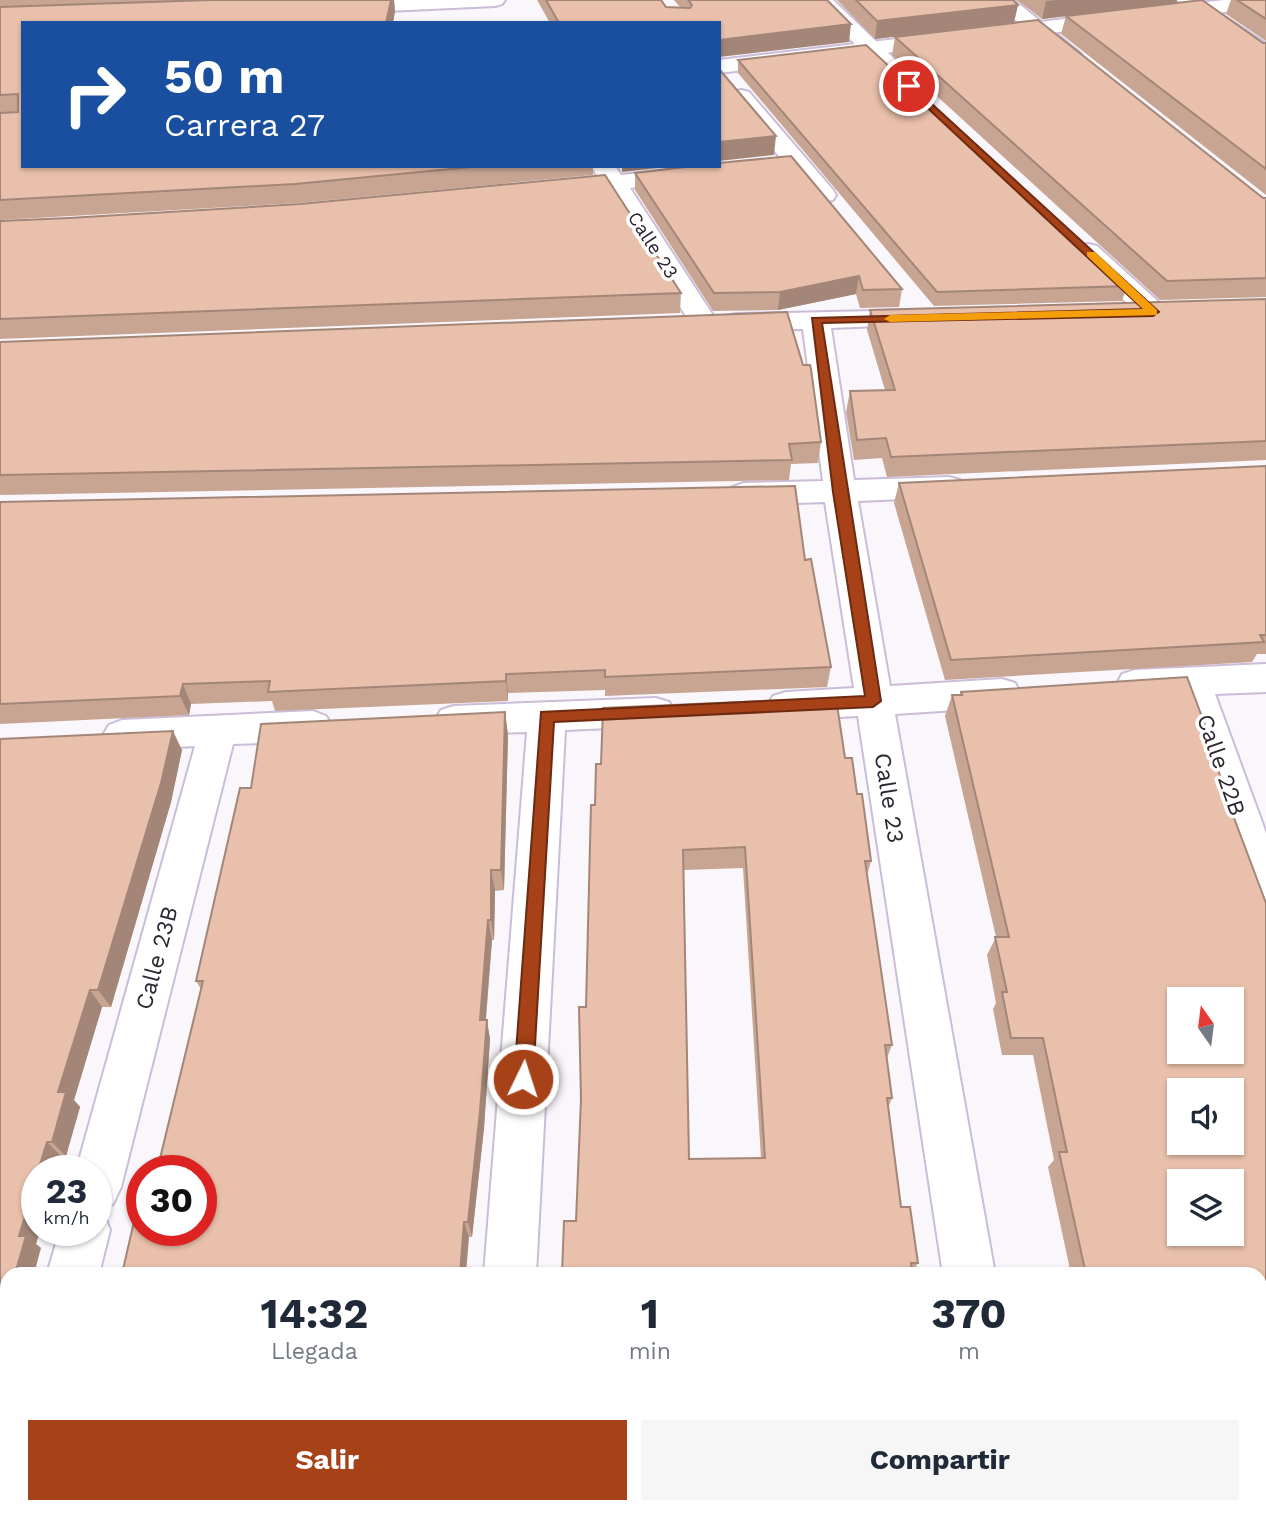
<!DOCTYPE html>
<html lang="es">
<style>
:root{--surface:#fff;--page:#f6f6f7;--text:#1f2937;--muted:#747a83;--accent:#a64118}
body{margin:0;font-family:"Work Sans",sans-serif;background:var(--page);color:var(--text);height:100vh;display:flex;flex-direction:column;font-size:26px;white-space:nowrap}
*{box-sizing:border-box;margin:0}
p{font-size:23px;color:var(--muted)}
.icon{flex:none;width:38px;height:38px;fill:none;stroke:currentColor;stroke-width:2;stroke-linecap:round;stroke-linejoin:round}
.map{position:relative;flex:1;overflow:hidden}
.drawer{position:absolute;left:0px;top:1267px;width:1267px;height:247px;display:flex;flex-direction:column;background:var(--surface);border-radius:21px 21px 0 0;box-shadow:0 2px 5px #0004}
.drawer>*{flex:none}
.top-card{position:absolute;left:21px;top:21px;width:700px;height:147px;border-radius:0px;box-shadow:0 2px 5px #0004;background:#1a4fa0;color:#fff;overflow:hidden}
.needle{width:46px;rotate:346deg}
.fabs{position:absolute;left:1167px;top:987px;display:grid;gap:14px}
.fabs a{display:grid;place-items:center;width:77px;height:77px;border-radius:0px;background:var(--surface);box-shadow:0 2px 5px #0004;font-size:35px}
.speed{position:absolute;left:21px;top:1155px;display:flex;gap:14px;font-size:35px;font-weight:700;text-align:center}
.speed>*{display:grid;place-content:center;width:91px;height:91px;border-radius:50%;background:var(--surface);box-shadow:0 2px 5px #0004;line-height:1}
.speed small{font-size:18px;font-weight:400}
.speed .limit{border:10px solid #d22;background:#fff;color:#111}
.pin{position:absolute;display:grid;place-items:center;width:60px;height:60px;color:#fff;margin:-30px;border:4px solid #fff;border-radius:50%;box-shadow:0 2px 7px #0007}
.me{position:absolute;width:77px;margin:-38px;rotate:4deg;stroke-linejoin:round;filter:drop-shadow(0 0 5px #0008)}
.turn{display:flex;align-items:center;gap:24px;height:147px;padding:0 28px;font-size:32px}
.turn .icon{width:91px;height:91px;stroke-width:2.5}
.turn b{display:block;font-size:49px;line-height:60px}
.eta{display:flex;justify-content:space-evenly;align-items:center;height:119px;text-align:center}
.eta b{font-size:42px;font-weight:700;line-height:49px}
.button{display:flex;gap:14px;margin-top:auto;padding:14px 28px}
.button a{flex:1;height:80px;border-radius:0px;background:var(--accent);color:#fff;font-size:28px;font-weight:700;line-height:80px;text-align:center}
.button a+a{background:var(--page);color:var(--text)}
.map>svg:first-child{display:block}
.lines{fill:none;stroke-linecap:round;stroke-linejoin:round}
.street-casing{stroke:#cbbcd8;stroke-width:4}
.secondary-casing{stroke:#cbbcd8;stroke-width:4}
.street{fill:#fff;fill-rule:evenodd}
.secondary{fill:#fff;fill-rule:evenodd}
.wall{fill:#c8a593;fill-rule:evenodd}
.shaded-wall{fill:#a38678}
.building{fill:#e9c0ab;stroke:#a38678;stroke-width:2;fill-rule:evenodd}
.route{fill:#a64118;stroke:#6c2a10;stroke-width:2}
.slow{fill:#f59e0b}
.labels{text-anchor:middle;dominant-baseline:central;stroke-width:7;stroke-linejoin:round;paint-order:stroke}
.far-street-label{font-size:19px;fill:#2b2630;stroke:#fff}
.street-label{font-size:23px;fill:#2b2630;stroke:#fff}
</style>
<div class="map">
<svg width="1266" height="1513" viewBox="0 0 1266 1513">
<rect width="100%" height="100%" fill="#f9f6fc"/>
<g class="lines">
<defs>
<path id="street" d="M 365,0 L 505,0 L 502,4 L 495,6 L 344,13 L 337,11 L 334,7 L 337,3 Z
M 812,0 L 833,0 L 908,72 L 911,77 L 908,82 L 892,82 Z
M 991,0 L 1014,0 L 1081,54 L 1078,59 L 1062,59 Z
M 1176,0 L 1199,0 L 1266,44 L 1266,60 L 1258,59 Z
M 741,90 L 749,92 L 833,190 L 836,195 L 833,200 L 824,202 L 815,200 L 730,97 L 733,92 Z
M 591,166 L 615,166 L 621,175 L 686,168 L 695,170 L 698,175 L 695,180 L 630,188 L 718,323 L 714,329 L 704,331 L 694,329 L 607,191 L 558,196 L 549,194 L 546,189 L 549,184 L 598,177 Z
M 1088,244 L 1097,246 L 1163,306 L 1167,312 L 1163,318 L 1153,320 L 1143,318 L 1079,258 L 1075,252 L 1079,246 Z
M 921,310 L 931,312 L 935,318 L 931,324 L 831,328 L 854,480 L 949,477 L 960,480 L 965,487 L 960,494 L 949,497 L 858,501 L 890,686 L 1002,679 L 1015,683 L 1020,693 L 1015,703 L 1002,707 L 895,714 L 995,1274 L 943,1274 L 858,716 L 786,720 L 773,716 L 767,706 L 773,696 L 786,692 L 854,688 L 825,502 L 744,505 L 733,501 L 728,494 L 733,487 L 744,483 L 823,481 L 803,329 L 736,330 L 726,328 L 722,322 L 726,316 L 736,314 Z
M 1266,664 L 1266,692 L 1215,694 L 1266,833 L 1266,908 L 1251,903 L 1245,890 L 1179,696 L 1135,698 L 1122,694 L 1117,684 L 1122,674 L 1135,670 Z
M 656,698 L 669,702 L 675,712 L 669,722 L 656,726 L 565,730 L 536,1274 L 484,1274 L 527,732 L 454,734 L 441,730 L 435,720 L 441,710 L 454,706 Z
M 313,711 L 326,716 L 332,726 L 326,736 L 313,741 L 233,744 L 121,1187 L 113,1204 L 98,1211 L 103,1212 L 110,1230 L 99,1274 L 47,1274 L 60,1230 L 96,1230 L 96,1171 L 76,1171 L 195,746 L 122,750 L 109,745 L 103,735 L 109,725 L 122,720 Z
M 7,1480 L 7,1507 L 39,1507 L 38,1513 L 0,1513 L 0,1483 Z
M 467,1507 L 523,1507 L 524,1513 L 466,1513 Z
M 979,1507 L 1035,1507 L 1037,1513 L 979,1513 Z"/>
<path id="secondary" d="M 1224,0 L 1266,0 L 1266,7 L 719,73 L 719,60 Z"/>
</defs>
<use href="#street" class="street-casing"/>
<use href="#secondary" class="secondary-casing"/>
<use href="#street" class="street"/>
<use href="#secondary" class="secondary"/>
</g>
<path class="wall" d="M 0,0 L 394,0 L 395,12 L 23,166 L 593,166 L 593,175 L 299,203 L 0,220 Z
M 537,0 L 661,0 L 666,7 L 680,7 L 674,0 L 827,0 L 849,42 L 719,23 L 550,23 Z
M 837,0 L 1013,0 L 1018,5 L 1014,22 L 875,39 Z
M 1017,0 L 1177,0 L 1176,3 L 1042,19 Z
M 1231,0 L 1266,0 L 1266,41 L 1226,14 Z
M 1066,16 L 1266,43 L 1266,195 L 1061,34 Z
M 895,37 L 1266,198 L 1266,297 L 1160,300 L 892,55 Z
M 738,60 L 1127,286 L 1122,301 L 934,306 L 738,73 Z
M 635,173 L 902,289 L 899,307 L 860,308 L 856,294 L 778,310 L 713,311 L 635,190 Z
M 0,221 L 681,293 L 680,313 L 0,339 Z
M 1266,299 L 1266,460 L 887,477 L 882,458 L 854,460 L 846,412 L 850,391 L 885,390 L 867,330 L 870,310 Z
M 0,342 L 821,442 L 818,463 L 791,464 L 789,480 L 0,495 Z
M 1266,466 L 1266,654 L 1257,654 L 1252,662 L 945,680 L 894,503 L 899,483 Z
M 0,502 L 805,560 L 831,667 L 827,687 L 605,696 L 605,690 L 508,693 L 508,701 L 275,711 L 272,701 L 191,704 L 189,715 L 0,724 Z
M 1187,677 L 1210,738 L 1208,742 L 1221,778 L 1220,780 L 1266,903 L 1266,1513 L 1116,1513 L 1115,1507 L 1260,1507 L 1260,1274 L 1071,1274 L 1048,1167 L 1054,1160 L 1033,1055 L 1002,1055 L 993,1009 L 996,1003 L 987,955 L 996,937 L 945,716 L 952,695 L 960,695 L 961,692 ZM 1180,999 L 1232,999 L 1232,1052 L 1180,1052 ZM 1180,1090 L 1232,1090 L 1232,1143 L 1180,1143 ZM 1180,1181 L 1232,1181 L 1232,1234 L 1180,1234 Z
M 505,712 L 508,735 L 504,890 L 495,891 L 494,940 L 492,940 L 486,1020 L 490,1039 L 484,1128 L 472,1237 L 201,1230 L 201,989 L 196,981 L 251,788 Z
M 0,739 L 182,750 L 171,802 L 111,1007 L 102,1007 L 74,1100 L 80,1107 L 66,1156 L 61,1156 L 57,1171 L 37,1171 L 37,1230 L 40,1230 L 36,1244 L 41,1248 L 7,1274 L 7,1389 L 5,1389 L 0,1405 Z
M 845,758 L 857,794 L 871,861 L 867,876 L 892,1045 L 887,1058 L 892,1098 L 888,1108 L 901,1207 L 918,1263 L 912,1273 L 576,1221 L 595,805 ZM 743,868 L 761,1158 L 689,1159 L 684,870 Z"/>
<path class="shaded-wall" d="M 391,0 L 394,0 L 395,12 L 393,23 L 386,23 Z
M 1057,0 L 1177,0 L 1176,3 L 1042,19 L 1046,1 Z
M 1018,5 L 1014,22 L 875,39 L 877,21 Z
M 851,24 L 849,42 L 719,57 L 719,40 Z
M 776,136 L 774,155 L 719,161 L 719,142 Z
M 622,166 L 675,166 L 622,172 Z
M 859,276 L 856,294 L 778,310 L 780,292 Z
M 506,674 L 508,693 L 508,701 L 506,681 Z
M 183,684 L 191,704 L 189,715 L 180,696 Z
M 505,712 L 508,735 L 504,890 L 501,870 Z
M 173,731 L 182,750 L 171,802 L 111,1007 L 98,990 Z
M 491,870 L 495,891 L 494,940 L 491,920 Z
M 488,920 L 492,940 L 484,1039 L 480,1020 Z
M 90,990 L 102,1007 L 74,1100 L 80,1107 L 66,1156 L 52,1142 L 58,1092 Z
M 487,1020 L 490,1039 L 484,1128 L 472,1237 L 468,1222 Z
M 47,1142 L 61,1156 L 57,1171 L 38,1171 Z
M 37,1177 L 37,1230 L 40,1230 L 36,1244 L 41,1248 L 34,1274 L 15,1274 L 19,1236 Z
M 464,1222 L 469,1237 L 466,1274 L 460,1274 Z
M 7,1300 L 7,1334 L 0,1330 L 0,1324 Z
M 7,1359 L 7,1384 L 1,1380 Z
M 0,1387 L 5,1389 L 0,1405 Z
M 451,1507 L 458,1507 L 458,1513 L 451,1513 Z"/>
<path class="building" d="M 210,0 L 391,0 L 386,23 L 23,23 L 23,166 L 482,166 L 295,184 L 0,200 L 0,113 L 18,112 L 18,94 L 0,95 L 0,7 Z
M 546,0 L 661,0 L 666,7 L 690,8 L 692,5 L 688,0 L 827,0 L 851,24 L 719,40 L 719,23 L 559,23 Z
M 856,0 L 1013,0 L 1018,5 L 877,21 Z
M 1202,0 L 1263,43 L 1266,43 L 1266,169 L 1066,16 Z
M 1237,0 L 1266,0 L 1266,19 Z
M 1038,20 L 1263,198 L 1266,198 L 1266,278 L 1167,281 L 895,37 Z
M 866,45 L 1127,286 L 937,292 L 738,60 Z
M 719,69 L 776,136 L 719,142 Z
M 791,156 L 902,289 L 863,290 L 859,276 L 780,292 L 714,293 L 635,173 L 694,166 L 719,166 L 719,163 Z
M 605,175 L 681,293 L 0,319 L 0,221 L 69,218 L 300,204 Z
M 1266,299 L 1266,441 L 891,457 L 886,438 L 857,440 L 850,391 L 895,390 L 870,310 Z
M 787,312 L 803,365 L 810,365 L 811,369 L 821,442 L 789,444 L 792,460 L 0,475 L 0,342 Z
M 1266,466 L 1266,635 L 1260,635 L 1264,642 L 951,660 L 899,483 Z
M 795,486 L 805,560 L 811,559 L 831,667 L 605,677 L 605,670 L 506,674 L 506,681 L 268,692 L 270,681 L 183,684 L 180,696 L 0,704 L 0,502 Z
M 1187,677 L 1210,738 L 1206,738 L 1221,778 L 1219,778 L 1266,903 L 1266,1513 L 1133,1513 L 1132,1507 L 1260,1507 L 1260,1274 L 1086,1274 L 1059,1152 L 1067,1152 L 1043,1038 L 1011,1038 L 1002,992 L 1007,992 L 995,937 L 1009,937 L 952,695 L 962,695 L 961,692 ZM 1180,999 L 1232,999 L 1232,1052 L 1180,1052 ZM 1180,1090 L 1232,1090 L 1232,1143 L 1180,1143 ZM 1180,1181 L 1232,1181 L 1232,1234 L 1180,1234 Z
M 836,698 L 845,758 L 852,758 L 857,794 L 862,794 L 871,861 L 865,861 L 892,1045 L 885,1045 L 892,1098 L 887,1098 L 901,1207 L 910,1207 L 918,1263 L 911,1263 L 912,1274 L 562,1274 L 564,1221 L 576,1221 L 581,1099 L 579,1007 L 586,1007 L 591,805 L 595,805 L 596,764 L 601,764 L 603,708 ZM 745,847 L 765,1158 L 689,1159 L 683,850 Z
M 505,712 L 501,870 L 491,870 L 491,920 L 488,920 L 480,1020 L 487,1020 L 480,1111 L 468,1222 L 464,1222 L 460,1274 L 122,1274 L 138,1204 L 142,1204 L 142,1230 L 201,1230 L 201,1171 L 157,1171 L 203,981 L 196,981 L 240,788 L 251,788 L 261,724 Z
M 173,731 L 161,783 L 98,990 L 90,990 L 58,1092 L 66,1092 L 52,1142 L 47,1142 L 38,1171 L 37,1171 L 37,1177 L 19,1236 L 26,1236 L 15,1274 L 7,1274 L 7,1300 L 0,1324 L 0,739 Z
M 0,1329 L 7,1329 L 7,1359 L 1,1380 Z
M 65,1507 L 451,1507 L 451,1513 L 63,1513 Z
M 576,1507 L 955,1507 L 956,1513 L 576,1513 Z"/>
<path class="route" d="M 909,83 L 1159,312 L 1153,316 L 822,323 L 881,701 L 873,707 L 554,722 L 533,1079 L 530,1085 L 523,1088 L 516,1085 L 514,1079 L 541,712 L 865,696 L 833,492 L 812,318 L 1143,309 L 906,88 L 905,86 Z"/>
<path class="slow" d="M 1087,252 L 1095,252 L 1157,310 L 1157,315 L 890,322 L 884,319 L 890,315 L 1143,309 L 1087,256 Z"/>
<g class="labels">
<g class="far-street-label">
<text transform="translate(653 245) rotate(57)">Calle 23</text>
</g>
<g class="street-label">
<text transform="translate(1221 765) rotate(71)">Calle 22B</text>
<text transform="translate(889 798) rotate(81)">Calle 23</text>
<text transform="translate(157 958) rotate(-75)">Calle 23B</text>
</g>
</g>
</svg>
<div class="fabs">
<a><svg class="needle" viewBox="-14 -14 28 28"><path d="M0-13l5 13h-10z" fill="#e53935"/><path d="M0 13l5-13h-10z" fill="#747a83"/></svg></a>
<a><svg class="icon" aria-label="sound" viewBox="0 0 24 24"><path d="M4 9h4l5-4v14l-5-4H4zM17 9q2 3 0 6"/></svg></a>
<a><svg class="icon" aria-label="layers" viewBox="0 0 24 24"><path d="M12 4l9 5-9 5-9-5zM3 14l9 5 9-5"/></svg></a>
</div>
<div class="speed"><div>23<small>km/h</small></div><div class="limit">30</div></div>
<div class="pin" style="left:909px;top:86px;background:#d93025"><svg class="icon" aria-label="arrive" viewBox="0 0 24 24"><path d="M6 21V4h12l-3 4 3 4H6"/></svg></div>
<svg class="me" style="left:523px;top:1079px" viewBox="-20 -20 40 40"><circle r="17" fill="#a64118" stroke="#fff" stroke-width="3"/><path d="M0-11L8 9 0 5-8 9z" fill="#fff"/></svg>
<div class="top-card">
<div class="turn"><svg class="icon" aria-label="right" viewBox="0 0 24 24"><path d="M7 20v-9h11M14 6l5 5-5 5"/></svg><div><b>50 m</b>Carrera 27</div></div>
</div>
<section class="drawer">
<div class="eta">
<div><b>14:32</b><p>Llegada</p></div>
<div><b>1</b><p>min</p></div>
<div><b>370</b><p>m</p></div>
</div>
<div class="button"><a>Salir</a><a>Compartir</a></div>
</section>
</div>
